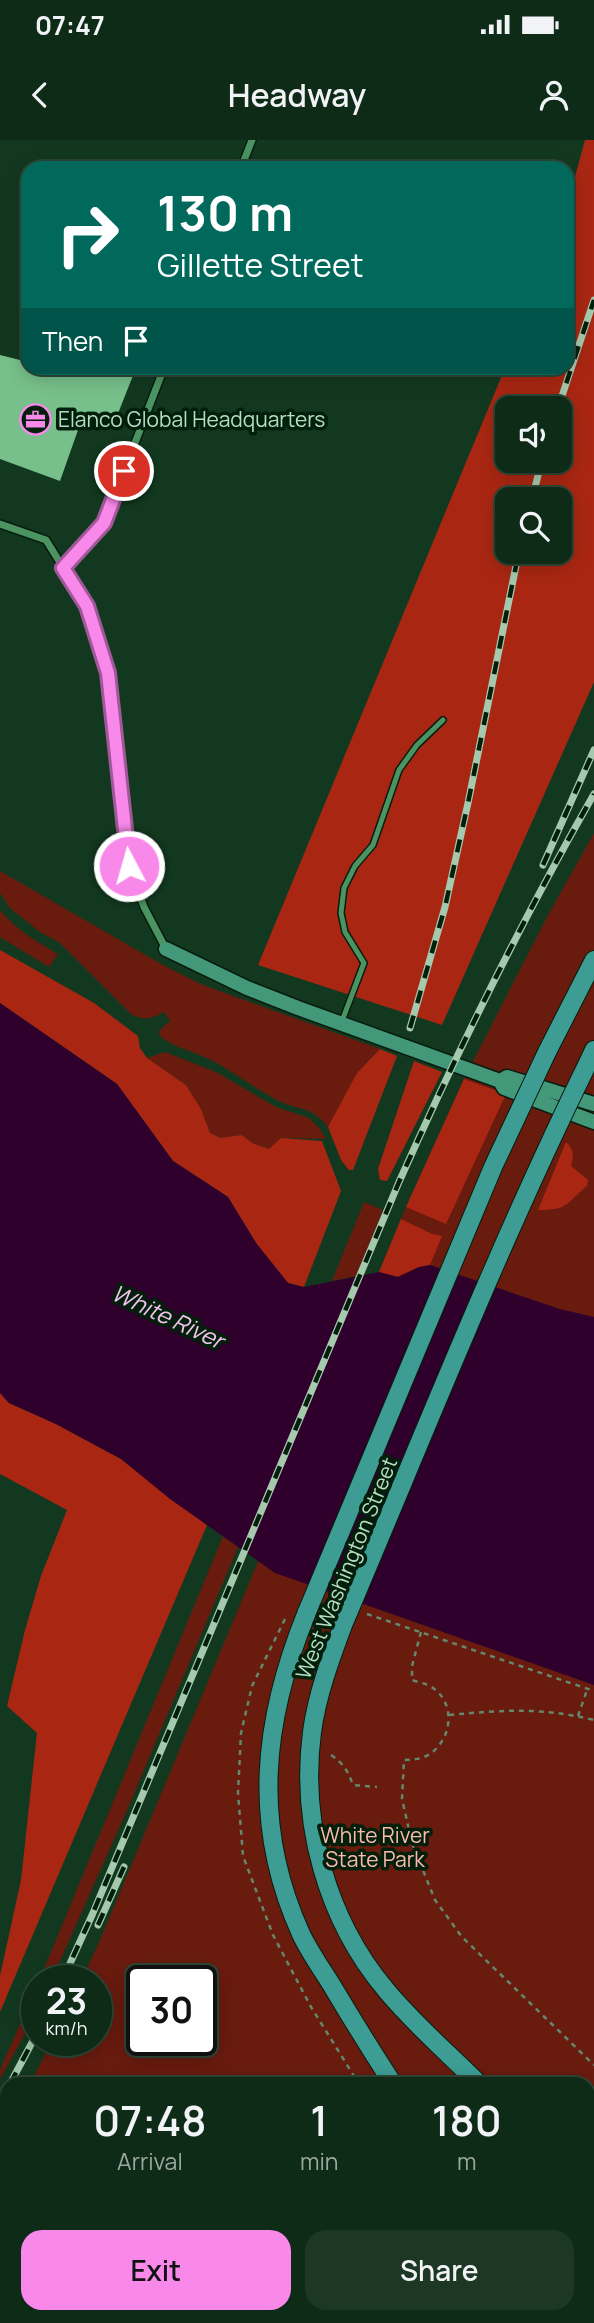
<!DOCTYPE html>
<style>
:root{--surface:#0e2b17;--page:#1c3724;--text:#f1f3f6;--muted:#9ba7a1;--line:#2e4736;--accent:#f888ea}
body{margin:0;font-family:Manrope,sans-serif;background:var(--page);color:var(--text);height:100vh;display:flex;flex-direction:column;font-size:26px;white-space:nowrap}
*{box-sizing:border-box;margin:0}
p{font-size:23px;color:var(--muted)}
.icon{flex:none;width:38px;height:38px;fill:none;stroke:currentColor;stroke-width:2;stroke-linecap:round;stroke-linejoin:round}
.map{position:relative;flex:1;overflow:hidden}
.sheet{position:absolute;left:0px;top:1937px;width:595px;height:247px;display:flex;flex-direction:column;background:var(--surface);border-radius:21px 21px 0 0;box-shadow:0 4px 18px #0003,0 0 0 2px var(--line)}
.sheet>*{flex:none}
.banner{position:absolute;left:21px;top:21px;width:553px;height:214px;border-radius:21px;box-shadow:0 4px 18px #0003,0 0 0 2px var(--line);background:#00695c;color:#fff;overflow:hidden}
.tools{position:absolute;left:495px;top:256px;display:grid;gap:14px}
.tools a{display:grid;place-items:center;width:77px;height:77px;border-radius:14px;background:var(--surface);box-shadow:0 4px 18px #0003,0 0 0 2px var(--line);font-size:35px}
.speed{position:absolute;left:21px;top:1825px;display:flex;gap:14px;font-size:35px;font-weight:700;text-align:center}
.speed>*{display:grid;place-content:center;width:91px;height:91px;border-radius:50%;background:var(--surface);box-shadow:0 4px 18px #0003,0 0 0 2px var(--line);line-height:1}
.speed small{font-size:18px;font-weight:400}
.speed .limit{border:4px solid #111;border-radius:10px;background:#fff;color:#111}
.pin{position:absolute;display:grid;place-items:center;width:60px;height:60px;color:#fff;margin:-30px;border:4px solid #fff;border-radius:50%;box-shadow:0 2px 7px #0007}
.me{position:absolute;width:77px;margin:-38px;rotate:354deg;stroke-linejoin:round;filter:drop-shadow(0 0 5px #0008)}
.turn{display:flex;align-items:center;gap:24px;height:147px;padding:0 21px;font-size:32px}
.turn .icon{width:91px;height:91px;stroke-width:2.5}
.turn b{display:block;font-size:49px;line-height:60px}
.then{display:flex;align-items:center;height:66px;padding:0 21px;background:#0003;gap:14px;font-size:26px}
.eta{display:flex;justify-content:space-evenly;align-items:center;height:119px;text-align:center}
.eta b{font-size:42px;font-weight:600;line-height:49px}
.action{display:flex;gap:14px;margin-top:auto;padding:14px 21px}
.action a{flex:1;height:80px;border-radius:21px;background:var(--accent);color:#111;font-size:28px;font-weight:600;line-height:80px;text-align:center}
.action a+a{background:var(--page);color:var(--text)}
.status{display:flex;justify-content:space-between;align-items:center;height:49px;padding:0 35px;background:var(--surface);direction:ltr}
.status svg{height:19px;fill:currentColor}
header{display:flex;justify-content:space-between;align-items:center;height:91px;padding:0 21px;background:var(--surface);font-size:32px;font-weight:600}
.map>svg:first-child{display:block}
.green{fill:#691b0e;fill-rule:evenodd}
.forest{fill:#a92712;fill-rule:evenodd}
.water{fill:#30002c}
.building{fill:#77c08b}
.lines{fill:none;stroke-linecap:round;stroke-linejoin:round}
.lane-casing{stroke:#071d0e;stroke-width:8}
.street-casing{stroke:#071d0e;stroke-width:10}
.secondary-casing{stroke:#071d0e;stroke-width:17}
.primary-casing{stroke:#071d0e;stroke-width:20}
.path{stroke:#62886d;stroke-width:2.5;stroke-dasharray:5 5;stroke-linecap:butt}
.lane{stroke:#4b9461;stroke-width:5}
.street{stroke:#4b9461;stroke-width:7}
.secondary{stroke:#44987a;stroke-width:14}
.primary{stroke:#3d9c93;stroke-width:18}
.rail-casing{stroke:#a4c9ad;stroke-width:7}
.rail{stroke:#011f0b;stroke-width:4.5;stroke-dasharray:13;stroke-linecap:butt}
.primary-bridge-casing{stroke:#071d0e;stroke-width:20;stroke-linecap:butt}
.primary-bridge{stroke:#3d9c93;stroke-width:18}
.route-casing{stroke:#a15898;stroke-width:18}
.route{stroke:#f888ea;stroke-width:12}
.labels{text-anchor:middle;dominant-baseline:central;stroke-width:7;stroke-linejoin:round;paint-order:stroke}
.poi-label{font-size:21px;fill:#b9ddc1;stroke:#011f0b;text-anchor:start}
.street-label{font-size:21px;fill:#b9ddc1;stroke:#011f0b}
.park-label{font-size:21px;fill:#fcb9ac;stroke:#011f0b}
.water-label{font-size:23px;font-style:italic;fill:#f4c1ec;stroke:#011f0b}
</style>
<div class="status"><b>07:47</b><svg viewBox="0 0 49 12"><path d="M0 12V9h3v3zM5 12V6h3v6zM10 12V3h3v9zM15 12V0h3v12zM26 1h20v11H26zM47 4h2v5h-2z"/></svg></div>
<header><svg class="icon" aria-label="back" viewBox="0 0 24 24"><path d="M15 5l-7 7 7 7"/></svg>Headway<svg class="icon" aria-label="person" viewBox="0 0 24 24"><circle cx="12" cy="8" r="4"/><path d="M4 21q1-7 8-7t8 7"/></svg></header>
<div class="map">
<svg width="594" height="2183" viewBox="0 0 594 2183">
<rect width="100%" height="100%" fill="#12391f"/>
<path class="green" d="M 594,693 L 594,2032 L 588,2027 L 588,1944 L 30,1944 L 52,1901 L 96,1900 L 96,1841 L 81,1841 L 100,1800 L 406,1067 L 464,939 L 547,777 ZM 142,1841 L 201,1841 L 201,1900 L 142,1900 Z
M 0,731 L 161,824 L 203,845 L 380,909 L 357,933 L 335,978 L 328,987 C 309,964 301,972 277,960 C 251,947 229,927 202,916 C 187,909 172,907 159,895 L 159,891 L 170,881 L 164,872 C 151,879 144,881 131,874 L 60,803 L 40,792 L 10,768 L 0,753 Z
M 0,770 C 16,790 36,801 58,814 L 49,827 L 0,797 Z
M 165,912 L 216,932 L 276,967 L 309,978 L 319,988 L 326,999 L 281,998 L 270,1009 L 252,1003 L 242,995 L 220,998 L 210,993 L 201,969 L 186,945 L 147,918 Z
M 364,1062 L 383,1070 L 356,1136 L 332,1141 Z
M 223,1396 L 238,1407 L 128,1668 L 51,1841 L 39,1841 Z
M 37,1845 L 37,1872 L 0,1939 L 0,1930 Z
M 7,1987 L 7,2177 L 465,2177 L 465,2183 L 0,2183 L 0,2000 Z"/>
<path class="forest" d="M 585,0 L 594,0 L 594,542 L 442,885 L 258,825 L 505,228 L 567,228 L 567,66 ZM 508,268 L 560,268 L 560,320 L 508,320 ZM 508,359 L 560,359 L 560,411 L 508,411 Z
M 0,810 L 94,863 L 138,896 L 140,908 L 147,918 L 186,945 L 201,969 L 210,993 L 220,998 L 242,995 L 252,1003 L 269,1009 L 281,998 L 322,1001 L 341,1051 L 304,1147 L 288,1143 L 256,1103 L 228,1057 L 173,1021 L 117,944 L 0,863 Z
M 380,909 L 397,916 L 353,1030 L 349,1030 L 341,1020 L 328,987 L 357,933 Z
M 414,921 L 442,932 L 387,1041 L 380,1040 L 378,1029 Z
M 464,939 L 506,954 L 446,1084 L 406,1067 Z
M 566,1002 C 574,1009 574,1016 571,1026 L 588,1040 L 587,1046 C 565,1064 569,1070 538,1070 Z
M 401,1079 L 432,1094 L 442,1096 L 430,1125 L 419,1127 L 397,1137 L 379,1132 Z
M 0,1253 L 9,1263 L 56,1284 L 121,1319 L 207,1385 L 0,1872 L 0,1836 L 21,1740 L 37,1593 L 7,1566 L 25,1490 L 41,1436 L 67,1370 L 0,1334 Z"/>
<path class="water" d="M 0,863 L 117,944 L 173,1021 L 228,1057 L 256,1103 L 288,1143 L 304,1147 L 379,1132 L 398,1137 L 419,1127 L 430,1125 L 560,1169 L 594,1177 L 594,1545 L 275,1433 L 170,1359 L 121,1319 L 56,1284 L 9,1263 L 0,1253 Z"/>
<path class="building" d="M 0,215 L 28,222 L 28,228 L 136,228 L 115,281 L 108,281 L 84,273 L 60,341 L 0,319 Z"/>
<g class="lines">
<defs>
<path id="lane" d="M 342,881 L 364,823 L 345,792 L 341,773 L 344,748 L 355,726 L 373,705 L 399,630 L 417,605 L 443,580"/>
<path id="street" d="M 241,28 L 252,0
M 0,384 L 46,400 L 87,466 L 108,533 L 129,726 L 144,767 L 166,809
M 63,428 L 104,383 L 164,228
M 588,2037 L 594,2033"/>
<path id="secondary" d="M 166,809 L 247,848 L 298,868 L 500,941 L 504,948 L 594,982
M 500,941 L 507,937 L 594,964"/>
<path id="primary" d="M 547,912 L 594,820
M 588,923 L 594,910
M 307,1472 C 263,1580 251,1684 301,1794 C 310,1813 323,1831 334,1849 C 353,1881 373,1913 393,1944
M 343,1485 C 330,1520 317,1555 312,1592 C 300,1683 327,1780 386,1850 C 414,1884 448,1913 479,1944
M 588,2052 L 594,2058
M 490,2177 L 490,2183"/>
</defs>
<use href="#lane" class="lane-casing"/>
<use href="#street" class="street-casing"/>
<use href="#secondary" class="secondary-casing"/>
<use href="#primary" class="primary-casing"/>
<path class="path" d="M 367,1474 L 594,1551
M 285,1479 L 252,1546 L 241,1593 L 238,1653 L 243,1716 L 273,1795 L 311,1867 L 359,1944
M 421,1492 L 412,1526 L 412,1540 C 417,1542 423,1543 428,1545 C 456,1559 454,1597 430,1614 C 422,1619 413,1620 404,1620 L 402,1659 L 412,1703 L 435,1760 L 462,1797 L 594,1925
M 449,1575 C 504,1570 540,1567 594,1580
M 578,1576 L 587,1550
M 331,1615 C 343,1623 348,1631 353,1645 L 377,1647
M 411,2177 L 412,2183"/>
<use href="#lane" class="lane"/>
<use href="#street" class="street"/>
<use href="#secondary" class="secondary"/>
<use href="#primary" class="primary"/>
<defs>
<path id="rail" d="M 558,268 L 594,160
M 532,359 L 542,320
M 543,725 L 594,610
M 410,888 L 445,767 L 468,663 L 519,411
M 98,1785 L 124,1727
M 62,1841 L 93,1773 L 399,1042 C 458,910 522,780 594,654
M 10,1944 L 37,1893
M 0,1963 L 7,1950
M 0,1985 L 7,1971"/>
</defs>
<use href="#rail" class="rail-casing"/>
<use href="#rail" class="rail"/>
<defs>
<path id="primary-bridge" d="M 307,1472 L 493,1027 L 547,912
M 343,1485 C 423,1297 498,1106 588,923"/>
</defs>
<use href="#primary-bridge" class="primary-bridge-casing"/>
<use href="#primary-bridge" class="primary-bridge"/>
</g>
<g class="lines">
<defs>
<path id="route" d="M 124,331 L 104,383 L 63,428 L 87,466 L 108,533 L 129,726"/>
</defs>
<use href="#route" class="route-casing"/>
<use href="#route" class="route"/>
</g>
<defs>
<symbol id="office-ring" viewBox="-11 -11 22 22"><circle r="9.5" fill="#011f0b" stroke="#f888ea" stroke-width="1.5"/><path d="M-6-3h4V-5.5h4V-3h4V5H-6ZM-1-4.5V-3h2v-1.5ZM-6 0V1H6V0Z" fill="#f888ea"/></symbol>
</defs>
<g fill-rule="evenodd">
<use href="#office-ring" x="18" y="262" width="35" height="35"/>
</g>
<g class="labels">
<g class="poi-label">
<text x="58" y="279">Elanco Global Headquarters</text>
</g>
<g class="street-label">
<text transform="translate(346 1428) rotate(-68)">West Washington Street</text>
</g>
<g class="park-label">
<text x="375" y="1695">White River<tspan x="375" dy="24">State Park</tspan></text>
</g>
<g class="water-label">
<text transform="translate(168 1176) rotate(25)">White River</text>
</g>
</g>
</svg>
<div class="tools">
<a><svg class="icon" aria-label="sound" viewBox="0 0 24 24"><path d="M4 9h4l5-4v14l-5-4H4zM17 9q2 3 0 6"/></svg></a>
<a><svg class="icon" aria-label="search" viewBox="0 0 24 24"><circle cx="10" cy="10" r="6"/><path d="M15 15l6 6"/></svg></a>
</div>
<div class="speed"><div>23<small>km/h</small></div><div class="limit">30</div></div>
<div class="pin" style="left:124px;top:331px;background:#d93025"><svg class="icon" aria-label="arrive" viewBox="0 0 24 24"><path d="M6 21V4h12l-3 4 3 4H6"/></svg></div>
<svg class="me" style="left:129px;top:726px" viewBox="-20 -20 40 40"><circle r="17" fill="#f888ea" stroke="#fff" stroke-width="3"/><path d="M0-11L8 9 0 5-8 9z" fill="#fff"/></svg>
<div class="banner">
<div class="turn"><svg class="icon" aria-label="right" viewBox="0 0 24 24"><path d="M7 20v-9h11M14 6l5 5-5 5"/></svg><div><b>130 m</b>Gillette Street</div></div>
<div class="then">Then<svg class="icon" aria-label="arrive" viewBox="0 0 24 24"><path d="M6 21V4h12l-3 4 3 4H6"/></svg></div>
</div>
<section class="sheet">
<div class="eta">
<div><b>07:48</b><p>Arrival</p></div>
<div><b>1</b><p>min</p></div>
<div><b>180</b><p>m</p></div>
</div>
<div class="action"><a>Exit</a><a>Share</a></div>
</section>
</div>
